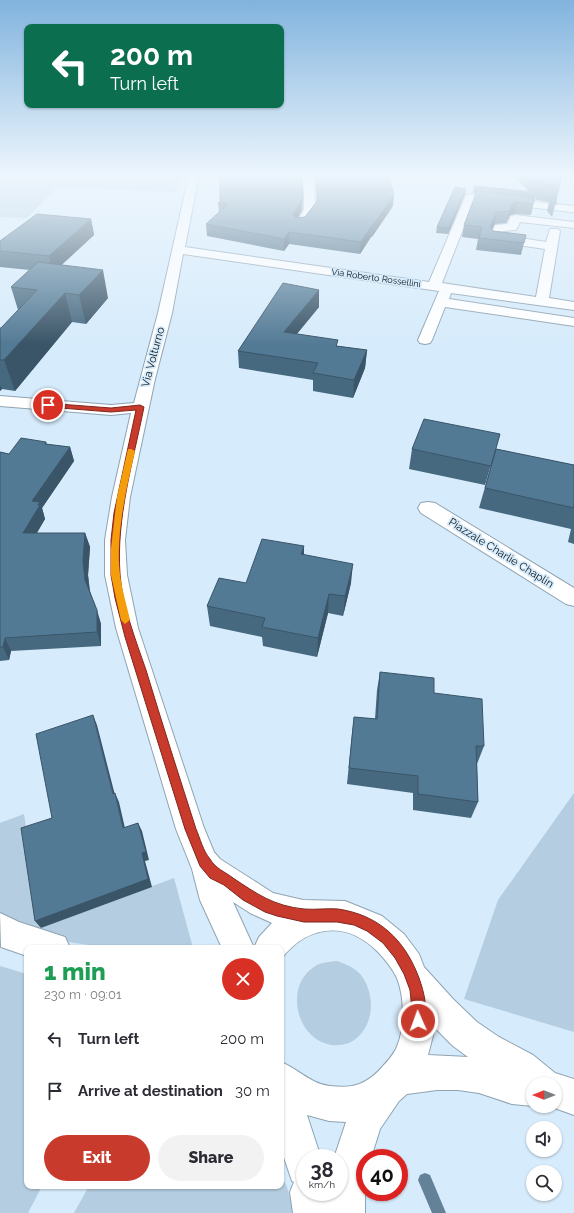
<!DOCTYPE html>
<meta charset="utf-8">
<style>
:root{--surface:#fff;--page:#f2f2f3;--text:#2b2b33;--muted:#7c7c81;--accent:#c73a2c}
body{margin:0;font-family:Raleway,sans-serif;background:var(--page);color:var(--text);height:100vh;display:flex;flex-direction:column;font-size:15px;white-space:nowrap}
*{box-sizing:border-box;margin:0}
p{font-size:13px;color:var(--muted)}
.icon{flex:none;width:22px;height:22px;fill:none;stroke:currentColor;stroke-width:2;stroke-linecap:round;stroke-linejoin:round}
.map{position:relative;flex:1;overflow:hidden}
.drawer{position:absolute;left:24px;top:945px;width:260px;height:244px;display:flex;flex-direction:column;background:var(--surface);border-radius:8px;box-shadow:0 1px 3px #0004}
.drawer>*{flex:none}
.banner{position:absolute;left:24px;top:24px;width:260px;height:84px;border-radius:8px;box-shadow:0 1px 3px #0004;background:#0b6e4f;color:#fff;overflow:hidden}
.needle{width:26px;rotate:270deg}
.fabs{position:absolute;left:526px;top:1077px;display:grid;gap:8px}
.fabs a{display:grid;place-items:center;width:36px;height:36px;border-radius:50%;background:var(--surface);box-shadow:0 1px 3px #0004;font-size:20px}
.speed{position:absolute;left:296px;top:1149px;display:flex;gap:8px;font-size:20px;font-weight:700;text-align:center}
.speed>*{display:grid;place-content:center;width:52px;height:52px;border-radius:50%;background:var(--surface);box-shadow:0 1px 3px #0004;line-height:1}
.speed small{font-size:10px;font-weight:400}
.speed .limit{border:6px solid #d22;background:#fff;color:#111}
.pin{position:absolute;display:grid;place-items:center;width:34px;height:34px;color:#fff;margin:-17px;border:2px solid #fff;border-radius:50%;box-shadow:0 1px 4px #0007}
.me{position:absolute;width:44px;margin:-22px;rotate:358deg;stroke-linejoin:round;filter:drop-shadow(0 0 3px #0008)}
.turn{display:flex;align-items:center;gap:14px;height:84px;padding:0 20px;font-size:18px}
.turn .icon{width:52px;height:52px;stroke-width:2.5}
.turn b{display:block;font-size:28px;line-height:34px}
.round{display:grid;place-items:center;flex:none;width:42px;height:42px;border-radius:21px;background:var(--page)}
.overview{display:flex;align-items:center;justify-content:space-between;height:68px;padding:0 20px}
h1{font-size:24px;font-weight:800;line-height:30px;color:#1e9e55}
.button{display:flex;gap:8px;margin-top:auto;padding:8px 20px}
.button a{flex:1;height:46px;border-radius:24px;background:var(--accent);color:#fff;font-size:16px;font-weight:800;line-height:46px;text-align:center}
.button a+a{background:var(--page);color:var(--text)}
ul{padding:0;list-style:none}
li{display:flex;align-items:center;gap:12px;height:52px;padding:0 20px}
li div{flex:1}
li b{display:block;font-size:15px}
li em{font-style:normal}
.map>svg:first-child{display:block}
.green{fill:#b4cde0}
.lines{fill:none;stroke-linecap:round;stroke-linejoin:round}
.stream{fill:#638298;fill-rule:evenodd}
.minor-casing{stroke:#8fa3b2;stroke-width:2}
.minor{fill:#fff;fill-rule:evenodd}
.wall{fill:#476980}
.shaded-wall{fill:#3a5568}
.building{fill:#537a95;stroke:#3a5568}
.route{fill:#c73a2c;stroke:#81261d}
.slow{fill:#f59e0b}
.labels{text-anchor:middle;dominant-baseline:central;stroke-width:3.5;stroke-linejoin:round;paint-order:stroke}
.far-street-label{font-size:9px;fill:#0e161b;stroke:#d6ebfb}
.street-label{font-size:11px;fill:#0e161b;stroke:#d6ebfb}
</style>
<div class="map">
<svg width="574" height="1213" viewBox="0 0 574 1213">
<rect width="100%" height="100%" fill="#d6ebfb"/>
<path class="green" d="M 0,175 L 180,175 L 176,192 L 57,187 L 27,218 L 0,217 Z
M 574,793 L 574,1032 L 464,999 L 498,900 Z
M 24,814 L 41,928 L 174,878 L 193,948 L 109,948 L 68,942 L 53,939 L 0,914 L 0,823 Z
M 337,961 C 346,964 355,968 361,975 C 374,992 375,1020 359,1036 C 351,1044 341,1046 331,1045 C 296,1039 284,986 314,967 C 321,962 329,962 337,961 Z
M 0,966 L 27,974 L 27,1186 L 42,1186 L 28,1213 L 0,1213 Z
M 281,1174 L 287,1187 L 294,1213 L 74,1213 L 89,1186 L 281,1186 Z"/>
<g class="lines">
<path class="stream" d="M 425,1173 L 430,1175 L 446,1213 L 432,1213 L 418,1180 L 420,1175 Z"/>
<defs>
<path id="minor" d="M 189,175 L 199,175 L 185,247 L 429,282 L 466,195 L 470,194 L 574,206 L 574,212 L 571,212 L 474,201 L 442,283 L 536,297 L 545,249 L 491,241 L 489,238 L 495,225 L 507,224 L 511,216 L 515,215 L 574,222 L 574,228 L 520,222 L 516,230 L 503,231 L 502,235 L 546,242 L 550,229 L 558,229 L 560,231 L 549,298 L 574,302 L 574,310 L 451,293 L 449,299 L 574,318 L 574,326 L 445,307 L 432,340 L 430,343 L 425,344 L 420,343 L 418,340 L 439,291 L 183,254 L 172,313 L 155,379 L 130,497 L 125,540 L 127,575 L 138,628 L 204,828 L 214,852 L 220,859 L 273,893 L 303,900 L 345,901 L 382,916 L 404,934 L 419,954 L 424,967 L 453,999 L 477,1022 L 499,1037 L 533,1055 L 555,1073 L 574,1079 L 574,1115 L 549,1106 L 555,1106 L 555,1084 L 533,1084 L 533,1106 L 512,1104 L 479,1093 L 458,1090 L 437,1090 L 407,1094 L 399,1101 L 380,1129 L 371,1158 L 365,1158 L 365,1213 L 293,1213 L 290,1192 L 294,1182 L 292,1181 L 281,1149 L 281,1062 C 298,1069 311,1084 330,1086 C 353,1089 368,1084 383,1066 C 388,1061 392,1056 396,1049 C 405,1029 405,999 397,978 C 392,968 385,959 377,951 C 346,920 307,925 281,959 L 281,948 L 254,948 L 259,937 L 272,923 L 250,913 L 233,902 L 254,948 L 222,948 L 200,900 L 192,869 L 176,829 L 116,628 L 105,575 L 105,540 L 112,497 L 131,413 L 111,415 L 0,406 L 0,396 L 111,405 L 134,403 L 158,313 ZM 435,1028 L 453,1046 L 468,1057 L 428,1055 ZM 307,1115 L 329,1121 L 346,1122 L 334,1158 L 339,1158 L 339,1192 L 305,1192 L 305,1158 L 321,1158 Z
M 303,175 L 313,175 L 316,210 L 304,228 L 296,228 L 294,226 L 304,210 Z
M 428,502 L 435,503 L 574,588 L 574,606 L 566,604 L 421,513 L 418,508 L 421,503 Z
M 0,913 L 19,922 L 65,937 L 70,948 L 27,948 L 27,956 L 1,947 Z"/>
</defs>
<use href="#minor" class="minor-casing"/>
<use href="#minor" class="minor"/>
</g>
<path class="wall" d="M 220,175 L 302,175 L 302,210 L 298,218 L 305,217 L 317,201 L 315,175 L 388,175 L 393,206 L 372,237 L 371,237 L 360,254 L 289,244 L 284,251 L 207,236 L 206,224 L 219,213 L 218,203 L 220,201 Z
M 513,175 L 562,175 L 560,186 L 552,217 L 547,211 L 549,202 L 537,200 L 535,198 L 531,215 L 515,214 L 510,215 L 506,223 L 495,224 L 492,229 L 493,231 L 526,235 L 521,255 L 476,250 L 478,239 L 462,237 L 464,225 L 476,193 L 473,193 L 474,187 L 529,192 Z
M 466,189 L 465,194 L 448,234 L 436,233 L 437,227 Z
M 91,219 L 94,235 L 61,265 L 108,298 L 86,324 L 72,322 L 15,391 L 2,389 L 0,391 L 0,328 L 1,328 L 18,310 L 11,287 L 30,270 L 0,267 L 0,241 Z
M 319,290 L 319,307 L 297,334 L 338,346 L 367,350 L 365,368 L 353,398 L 313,391 L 313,380 L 239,368 L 238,351 Z
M 500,434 L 485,485 L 409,469 L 412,449 Z
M 46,442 L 47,444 L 70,447 L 74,461 L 42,508 L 45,519 L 37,533 L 85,533 L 90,547 L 88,575 L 90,591 L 101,624 L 101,646 L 11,651 L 9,660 L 0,661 L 0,452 L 9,454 Z
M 496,449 L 574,465 L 574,544 L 568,542 L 571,529 L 479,508 Z
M 304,555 L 351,583 L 343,616 L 328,613 L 317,657 L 263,646 L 262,637 L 210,626 L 207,606 L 246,583 Z
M 380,672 L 434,693 L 484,746 L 477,764 L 478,802 L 471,818 L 413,810 L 413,793 L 347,784 L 352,734 L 354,717 L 375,719 L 377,690 Z"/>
<path class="shaded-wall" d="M 466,189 L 465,194 L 448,234 L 449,228 Z
M 394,195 L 393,206 L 372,237 L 373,225 Z
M 303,198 L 302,210 L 293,226 L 293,215 Z
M 517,202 L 515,214 L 510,215 L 506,223 L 509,211 L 512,204 Z
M 497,212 L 495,224 L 488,237 L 490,226 Z
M 91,219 L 94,235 L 53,273 L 49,256 Z
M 372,225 L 371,237 L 360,254 L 361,242 Z
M 289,232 L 289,244 L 284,251 L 284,239 Z
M 103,270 L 108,298 L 86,324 L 79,295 Z
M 319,290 L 319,307 L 284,349 L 284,332 Z
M 65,293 L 72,322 L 15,391 L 4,360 Z
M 367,350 L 365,368 L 353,398 L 354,380 Z
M 0,385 L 2,389 L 0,391 Z
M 70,447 L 74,461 L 42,508 L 45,519 L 28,547 L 23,533 L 32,501 Z
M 85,533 L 90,547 L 88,575 L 90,594 L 85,580 L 83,561 Z
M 304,546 L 304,566 L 301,554 Z
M 353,564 L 351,583 L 343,616 L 345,596 Z
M 329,594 L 328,613 L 317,657 L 318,638 Z
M 97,610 L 101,624 L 101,646 L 97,632 Z
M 5,638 L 11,651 L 9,660 L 3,647 Z
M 93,715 L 97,725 L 117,803 L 113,794 Z
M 115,793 L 119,802 L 127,837 L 123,828 Z
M 138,823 L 142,831 L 149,860 L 145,861 L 152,887 L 41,928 L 35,921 L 142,853 Z"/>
<path class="building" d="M 220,175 L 302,175 L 303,198 L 293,215 L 296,218 L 305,217 L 318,200 L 316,175 L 388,175 L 394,195 L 373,225 L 372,225 L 361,242 L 289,232 L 284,239 L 206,224 L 228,204 L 218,203 L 221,200 L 220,200 Z
M 532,175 L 562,175 L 560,186 L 541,184 Z
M 474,186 L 536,192 L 536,194 L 474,187 Z
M 455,187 L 466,189 L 449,228 L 437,227 Z
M 477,191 L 535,198 L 533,204 L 517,202 L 512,204 L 509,211 L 497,212 L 490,226 L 493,231 L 526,235 L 524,243 L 479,238 L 482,227 L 464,225 Z
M 550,199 L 556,200 L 556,205 Z
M 37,214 L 91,219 L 49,256 L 0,251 L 0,241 Z
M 38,262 L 103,270 L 79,295 L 65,293 L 4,360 L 0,360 L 0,328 L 1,328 L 37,290 L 11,287 Z
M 283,283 L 319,290 L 284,332 L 338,340 L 336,346 L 367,350 L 354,380 L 313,373 L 318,363 L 238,351 Z
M 424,419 L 500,434 L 491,466 L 412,449 Z
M 21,438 L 46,442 L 45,444 L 70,447 L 32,501 L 40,502 L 38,505 L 40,505 L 23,533 L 85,533 L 83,561 L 85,580 L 97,610 L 97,632 L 5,638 L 3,647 L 0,647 L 0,452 L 9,454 Z
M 496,449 L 574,465 L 574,508 L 485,488 Z
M 262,539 L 304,546 L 301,554 L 353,564 L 345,596 L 329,594 L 318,638 L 262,627 L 265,618 L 207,606 L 219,578 L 246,583 Z
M 380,672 L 434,678 L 434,693 L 482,699 L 484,746 L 476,746 L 478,802 L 418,794 L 418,776 L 349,768 L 354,717 L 377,719 Z
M 93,715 L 113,794 L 115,793 L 123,828 L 138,823 L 146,852 L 142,853 L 148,879 L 35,921 L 21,828 L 52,818 L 36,734 Z"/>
<linearGradient id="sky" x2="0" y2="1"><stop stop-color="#81b3de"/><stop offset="0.51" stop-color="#edf6fd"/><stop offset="1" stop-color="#edf6fd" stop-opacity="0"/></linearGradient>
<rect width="574" height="344" fill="url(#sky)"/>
<path class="route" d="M 45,403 L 111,408 L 140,405 L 144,407 C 133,462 116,518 120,574 C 122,605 136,641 146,670 C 162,723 179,776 196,829 C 200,838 203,851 210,859 C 216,869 224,871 233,878 C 257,894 274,906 304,909 C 315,910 327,908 338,909 C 379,915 405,940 419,978 C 424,992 429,1011 423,1025 L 418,1028 L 414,1025 L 412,1021 L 412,1010 L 410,990 L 404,974 L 395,958 L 383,943 L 367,931 L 354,925 L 337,922 L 304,922 L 277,916 L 265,912 L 243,900 L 224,885 L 210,878 L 200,866 L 185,829 L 125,637 L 115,598 L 111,575 L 111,540 L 114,513 L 136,410 L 111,412 L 48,407 L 45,406 Z"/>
<path class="slow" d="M 128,449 L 131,449 L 135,451 C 126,490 115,536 120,575 C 122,590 127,606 130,620 L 125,624 L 121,620 L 111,575 L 111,549 L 117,497 Z"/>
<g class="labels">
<g class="far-street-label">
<text transform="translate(376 278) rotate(8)">Via Roberto Rossellini</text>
</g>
<g class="street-label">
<text transform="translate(153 357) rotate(-75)">Via Volturno</text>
<text transform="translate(501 553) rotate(32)">Piazzale Charlie Chaplin</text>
</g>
</g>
</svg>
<div class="fabs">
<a><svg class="needle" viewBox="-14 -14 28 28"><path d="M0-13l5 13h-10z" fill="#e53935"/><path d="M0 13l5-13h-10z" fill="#7c7c81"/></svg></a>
<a><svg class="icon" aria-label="sound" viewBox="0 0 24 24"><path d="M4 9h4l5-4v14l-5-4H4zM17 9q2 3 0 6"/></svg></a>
<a><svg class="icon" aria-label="search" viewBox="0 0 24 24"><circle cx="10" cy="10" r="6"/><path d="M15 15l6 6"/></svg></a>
</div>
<div class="speed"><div>38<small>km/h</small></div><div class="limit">40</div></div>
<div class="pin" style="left:48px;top:405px;background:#d93025"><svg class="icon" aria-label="arrive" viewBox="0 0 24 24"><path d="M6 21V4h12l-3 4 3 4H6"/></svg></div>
<svg class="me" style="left:418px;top:1021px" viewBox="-20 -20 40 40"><circle r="17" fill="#c73a2c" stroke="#fff" stroke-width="3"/><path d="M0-11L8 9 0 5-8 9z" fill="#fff"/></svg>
<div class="banner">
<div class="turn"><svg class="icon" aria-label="left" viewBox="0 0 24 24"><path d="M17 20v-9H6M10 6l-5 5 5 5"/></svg><div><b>200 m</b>Turn left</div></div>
</div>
<section class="drawer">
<div class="overview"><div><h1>1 min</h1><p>230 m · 09:01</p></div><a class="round" style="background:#d93025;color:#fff"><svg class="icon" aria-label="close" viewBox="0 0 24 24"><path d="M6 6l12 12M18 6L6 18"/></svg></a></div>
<ul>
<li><svg class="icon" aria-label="left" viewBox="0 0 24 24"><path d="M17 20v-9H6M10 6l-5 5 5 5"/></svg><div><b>Turn left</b></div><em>200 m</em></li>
<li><svg class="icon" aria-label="arrive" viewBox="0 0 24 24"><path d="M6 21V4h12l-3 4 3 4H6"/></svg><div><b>Arrive at destination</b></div><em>30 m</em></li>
</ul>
<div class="button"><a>Exit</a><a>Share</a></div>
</section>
</div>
